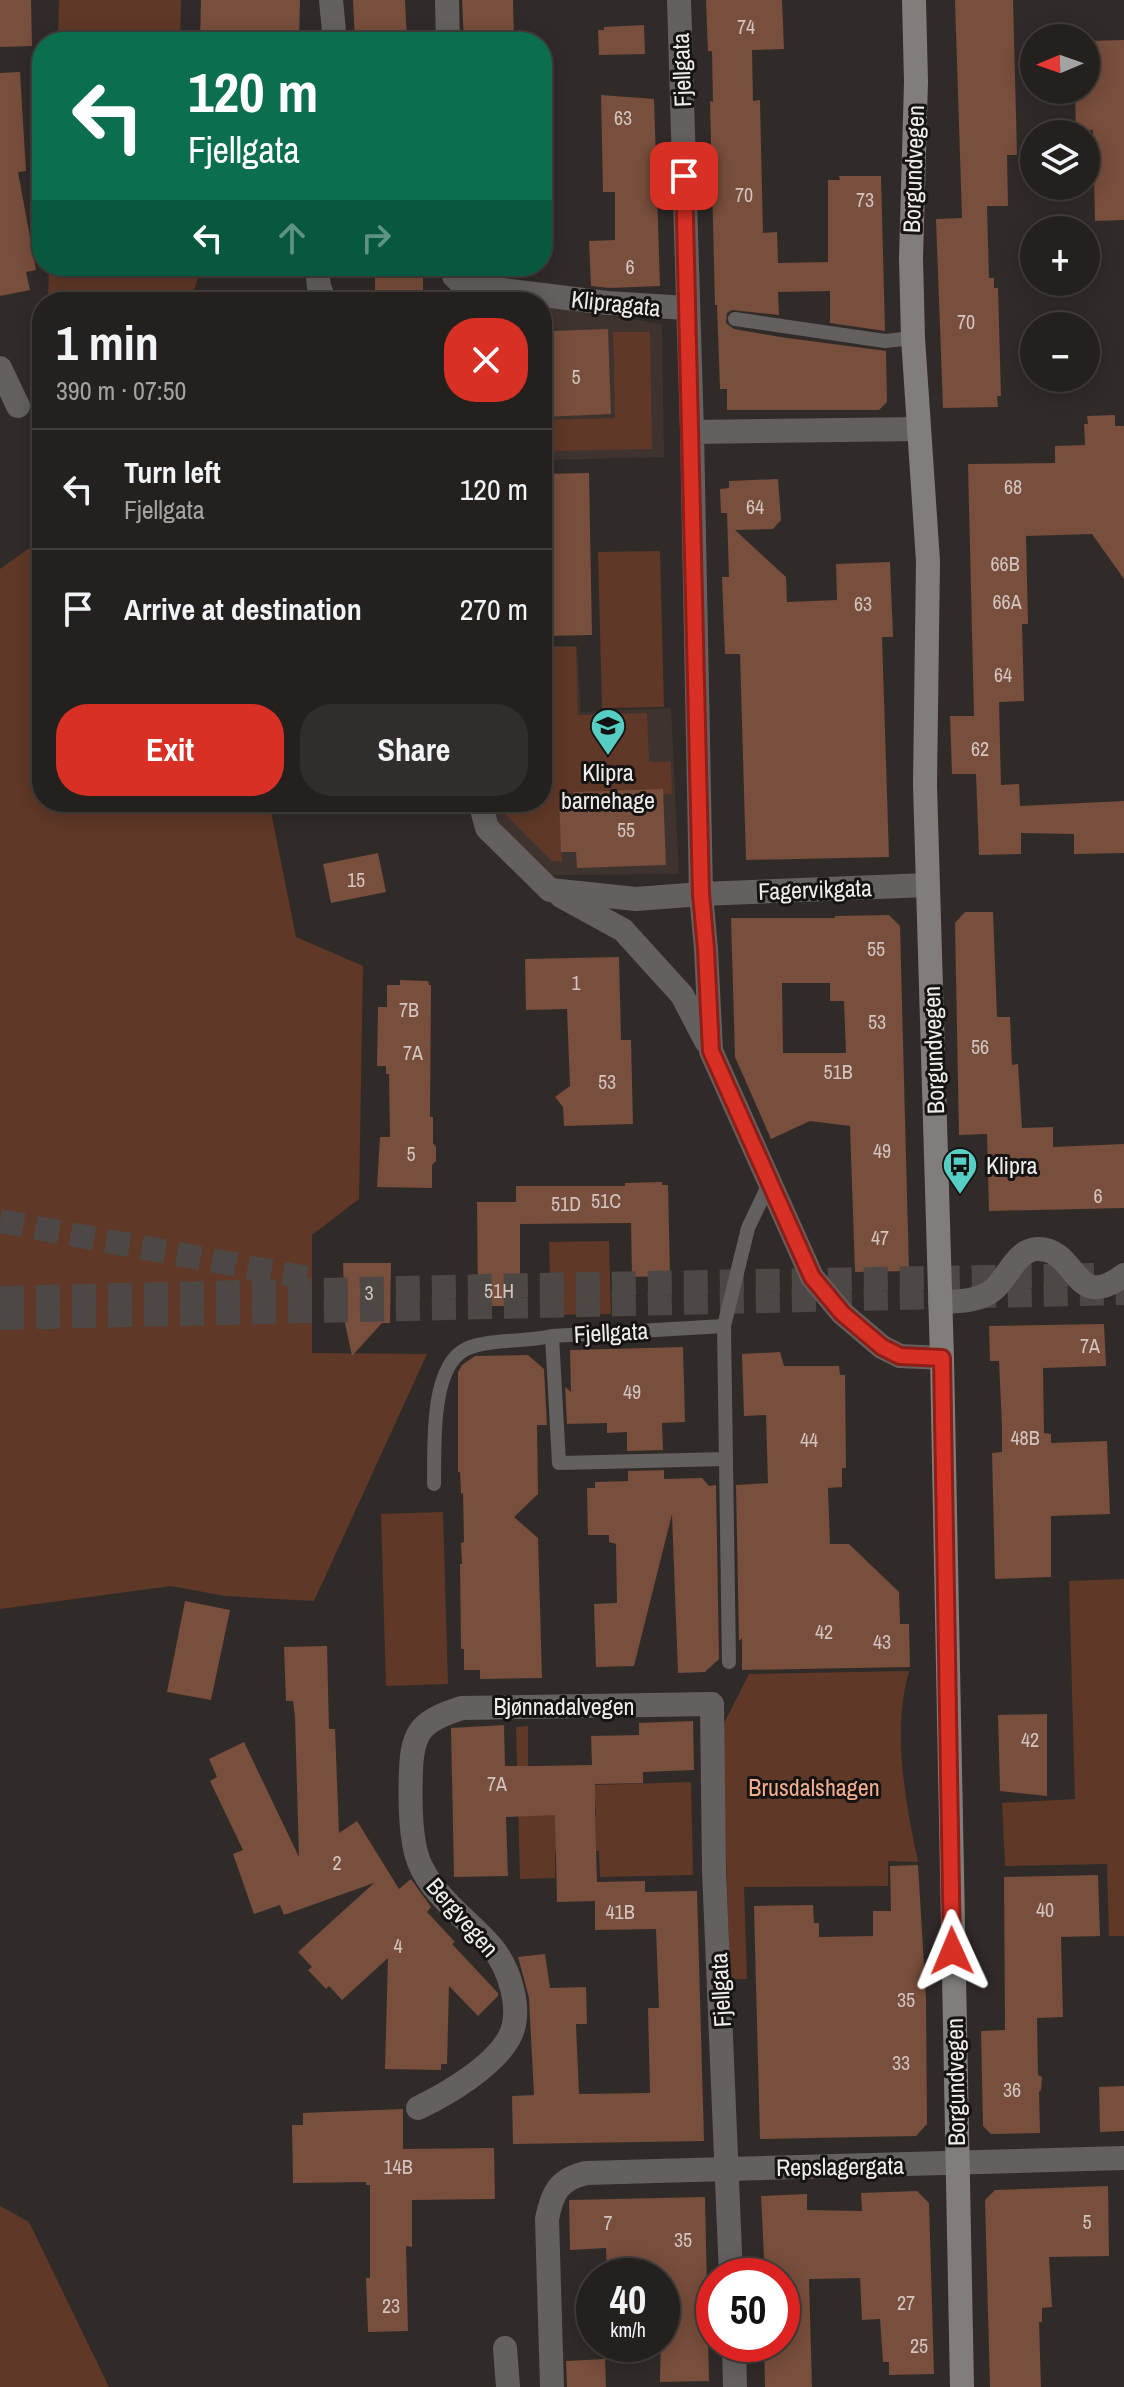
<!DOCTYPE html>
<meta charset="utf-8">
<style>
:root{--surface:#24201e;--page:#302d2b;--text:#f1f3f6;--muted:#a3a3a4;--line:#413e3c;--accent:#d93025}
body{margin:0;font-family:"Archivo Narrow",sans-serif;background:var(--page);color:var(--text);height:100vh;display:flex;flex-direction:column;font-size:30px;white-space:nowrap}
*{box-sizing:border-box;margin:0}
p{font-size:26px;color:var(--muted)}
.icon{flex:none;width:44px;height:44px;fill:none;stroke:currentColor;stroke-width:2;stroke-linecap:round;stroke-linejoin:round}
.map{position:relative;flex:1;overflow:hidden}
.panel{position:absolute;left:32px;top:292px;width:520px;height:520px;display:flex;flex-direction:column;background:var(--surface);border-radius:32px;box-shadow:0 4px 20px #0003,0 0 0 2px var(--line)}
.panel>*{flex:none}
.banner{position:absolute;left:32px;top:32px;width:520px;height:244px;border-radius:32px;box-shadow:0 4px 20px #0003,0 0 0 2px var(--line);background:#0b6e4f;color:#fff;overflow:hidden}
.needle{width:52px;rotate:268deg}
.tools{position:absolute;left:1020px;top:24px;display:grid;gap:16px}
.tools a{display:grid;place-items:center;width:80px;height:80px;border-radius:50%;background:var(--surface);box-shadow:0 4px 20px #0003,0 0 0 2px var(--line);font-size:40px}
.speed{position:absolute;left:576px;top:2258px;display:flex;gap:16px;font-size:40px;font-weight:700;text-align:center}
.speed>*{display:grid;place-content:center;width:104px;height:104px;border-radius:50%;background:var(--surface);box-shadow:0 4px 20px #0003,0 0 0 2px var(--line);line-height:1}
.speed small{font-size:20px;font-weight:400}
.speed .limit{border:12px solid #d22;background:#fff;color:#111}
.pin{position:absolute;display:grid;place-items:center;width:68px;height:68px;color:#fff;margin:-34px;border-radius:16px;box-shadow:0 4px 12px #0006}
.me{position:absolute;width:88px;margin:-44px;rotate:359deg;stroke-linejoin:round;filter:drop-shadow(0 0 6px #0008)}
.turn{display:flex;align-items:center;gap:28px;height:168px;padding:0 24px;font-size:36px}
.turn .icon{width:104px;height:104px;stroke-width:2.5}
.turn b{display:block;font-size:56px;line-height:68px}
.lanes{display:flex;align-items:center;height:76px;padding:0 24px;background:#0003;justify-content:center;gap:40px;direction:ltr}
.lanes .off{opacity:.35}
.round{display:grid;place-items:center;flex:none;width:84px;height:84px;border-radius:32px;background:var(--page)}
.summary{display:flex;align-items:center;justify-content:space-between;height:136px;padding:0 24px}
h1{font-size:48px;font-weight:800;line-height:60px}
.button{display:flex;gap:16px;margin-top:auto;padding:16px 24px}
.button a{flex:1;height:92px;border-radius:32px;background:var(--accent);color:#fff;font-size:32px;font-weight:800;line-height:92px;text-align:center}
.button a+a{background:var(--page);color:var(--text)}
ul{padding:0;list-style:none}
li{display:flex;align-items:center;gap:24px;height:120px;padding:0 24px;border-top:2px solid var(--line)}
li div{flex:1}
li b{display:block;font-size:30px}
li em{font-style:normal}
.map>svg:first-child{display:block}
.built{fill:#3f332f}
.green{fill:#5f3827}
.building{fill:#784e3c;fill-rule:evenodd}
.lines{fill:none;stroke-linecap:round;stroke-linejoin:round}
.highway-tunnel{stroke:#4d4845;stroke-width:24;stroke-dasharray:24 12;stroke-linecap:butt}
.lane{stroke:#63605f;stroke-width:14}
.street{stroke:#63605f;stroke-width:24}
.secondary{stroke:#817d7b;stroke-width:24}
.route-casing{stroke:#8d1f18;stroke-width:20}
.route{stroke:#d93025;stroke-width:14}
.labels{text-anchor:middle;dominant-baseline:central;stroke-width:6;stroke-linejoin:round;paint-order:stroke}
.number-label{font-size:20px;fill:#d2c4bf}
.street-label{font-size:24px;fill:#f0eceb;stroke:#161413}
.poi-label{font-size:24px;fill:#f0eceb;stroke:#161413}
.park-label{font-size:24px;fill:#f5ad8f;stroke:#161413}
</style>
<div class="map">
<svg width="1124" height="2387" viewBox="0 0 1124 2387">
<rect width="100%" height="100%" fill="#302b28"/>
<path class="built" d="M 542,306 L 662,324 L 664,457 L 542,460 Z
M 542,646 L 577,646 L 581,712 L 671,708 L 679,874 L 552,875 L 498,822 L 493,802 L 542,802 Z"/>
<path class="green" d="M 59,0 L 181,0 L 180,42 L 58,42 Z
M 49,266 L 202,266 L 190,302 L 48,302 Z
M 613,332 L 650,332 L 652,449 L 542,451 L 542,420 L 615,418 Z
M 42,539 L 42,802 L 269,802 L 296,937 L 363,966 L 359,1199 L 312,1235 L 312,1353 L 427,1354 L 314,1601 L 225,1596 L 171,1586 L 0,1609 L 0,569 Z
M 660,551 L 664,707 L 602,708 L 598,552 Z
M 542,647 L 576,647 L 578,715 L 647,713 L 649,762 L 671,762 L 672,794 L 559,798 L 562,862 L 552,861 L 506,815 L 502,802 L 542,802 Z
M 609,1241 L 611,1314 L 551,1315 L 549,1242 Z
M 443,1512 L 448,1684 L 386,1686 L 381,1514 Z
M 1124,1579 L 1124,1936 L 1109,1936 L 1107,1864 L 1005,1866 L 1002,1803 L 1075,1799 L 1069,1581 Z
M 909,1671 C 892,1732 905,1800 918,1862 L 888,1861 L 888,1886 L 744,1887 L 747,1979 L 730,1979 L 722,1727 L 749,1674 Z
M 528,1726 L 528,1766 L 553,1767 L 556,1818 L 596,1816 L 594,1785 L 691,1782 L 693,1875 L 600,1877 L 599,1851 L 555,1851 L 555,1878 L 520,1879 L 516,1727 Z
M 0,2206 L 29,2222 L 109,2387 L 0,2387 Z"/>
<path class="building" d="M 0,0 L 31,0 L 32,46 L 0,47 Z
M 201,0 L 300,0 L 299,42 L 200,42 Z
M 353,0 L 405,0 L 407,42 L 355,42 Z
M 462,0 L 513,0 L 514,42 L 464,42 Z
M 706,0 L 782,0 L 784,49 L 752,50 L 753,101 L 760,100 L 763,233 L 777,232 L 778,263 L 828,262 L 828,180 L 840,180 L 839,176 L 881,176 L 885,331 L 830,323 L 830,291 L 778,292 L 779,315 L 732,310 L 727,313 L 726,323 L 734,329 L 780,337 L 886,351 L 887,402 L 879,410 L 727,410 L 727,389 L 720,389 L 717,305 L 715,305 L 710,101 L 713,102 L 712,51 L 708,51 Z
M 955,0 L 1013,0 L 1017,155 L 1007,155 L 1008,206 L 987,206 L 989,278 L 994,278 L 994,288 L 998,288 L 1001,396 L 997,396 L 998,407 L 943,408 L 936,219 L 962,218 Z
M 644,25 L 645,54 L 599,55 L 598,30 L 604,30 L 604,27 Z
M 1124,40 L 1124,220 L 1095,221 L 1093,130 L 1076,131 L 1075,90 L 1086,90 L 1086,41 Z
M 20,72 L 26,171 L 18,172 L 36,270 L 26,272 L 30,290 L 0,296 L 0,73 Z
M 601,95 L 654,99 L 660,286 L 610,288 L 591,286 L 589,241 L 615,240 L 615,192 L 603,192 Z
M 375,266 L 423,266 L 423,302 L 375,302 Z
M 608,329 L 611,414 L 542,417 L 542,356 L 552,356 L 551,331 Z
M 1115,415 L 1115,426 L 1124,426 L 1124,579 L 1092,534 L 1026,536 L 1028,624 L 1022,624 L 1024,701 L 999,702 L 1001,785 L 1019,784 L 1020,806 L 1124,801 L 1124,853 L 1074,854 L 1074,834 L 1021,833 L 1021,854 L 979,855 L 976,774 L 952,774 L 950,716 L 974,716 L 968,464 L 1055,463 L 1055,446 L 1085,445 L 1084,424 L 1088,424 L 1087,416 Z
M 589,473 L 592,635 L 542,636 L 542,474 Z
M 778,479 L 781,520 L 773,529 L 735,530 L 786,577 L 787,602 L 837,600 L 836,564 L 890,562 L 893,637 L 882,637 L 889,857 L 746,860 L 740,654 L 725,654 L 722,577 L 729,577 L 727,513 L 721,513 L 720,489 L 729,488 L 729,481 Z
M 663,789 L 666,865 L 577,868 L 576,852 L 561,852 L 559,796 L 574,795 L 574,792 Z
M 378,853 L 386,892 L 331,903 L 323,864 Z
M 965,912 L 993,912 L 997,1017 L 1010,1017 L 1012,1065 L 1018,1064 L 1022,1128 L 1053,1127 L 1053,1147 L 1124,1144 L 1124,1208 L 989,1211 L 987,1134 L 959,1135 L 955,923 Z
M 889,915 L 900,926 L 909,1271 L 855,1272 L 850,1126 L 810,1121 L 771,1139 L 735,1057 L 731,918 L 835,918 L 835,916 ZM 782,983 L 830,983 L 830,1001 L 844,1001 L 846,1053 L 783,1053 Z
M 619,957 L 621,1040 L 631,1040 L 633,1124 L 564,1126 L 563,1107 L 555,1097 L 570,1086 L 567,1009 L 526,1010 L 525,959 Z
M 400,980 L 428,981 L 429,985 L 431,985 L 430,1117 L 433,1117 L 433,1143 L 436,1147 L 436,1161 L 432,1165 L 432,1188 L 377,1187 L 380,1137 L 390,1137 L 389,1074 L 386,1074 L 386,1066 L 377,1066 L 378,1007 L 387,1007 L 387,985 L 400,985 Z
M 662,1182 L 662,1185 L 668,1185 L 670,1276 L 632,1277 L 631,1223 L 520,1224 L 520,1306 L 478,1306 L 477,1202 L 516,1202 L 516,1186 L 625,1186 L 625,1183 Z
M 343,1263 L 391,1263 L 390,1323 L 382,1323 L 352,1356 L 345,1323 Z
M 1104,1324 L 1106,1366 L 1043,1368 L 1044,1433 L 1051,1434 L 1051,1443 L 1107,1441 L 1110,1514 L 1051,1516 L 1051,1577 L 995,1579 L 992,1453 L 1002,1452 L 1002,1426 L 999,1361 L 990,1361 L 989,1326 Z
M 683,1347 L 685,1422 L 662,1423 L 663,1450 L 627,1451 L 627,1432 L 607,1433 L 607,1423 L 567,1424 L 565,1387 L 571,1392 L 570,1350 Z
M 780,1352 L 784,1366 L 839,1366 L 840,1375 L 845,1375 L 846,1468 L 842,1468 L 842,1487 L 828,1488 L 830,1544 L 849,1544 L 899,1592 L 900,1624 L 909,1624 L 910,1667 L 742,1670 L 742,1638 L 739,1641 L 736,1485 L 768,1483 L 766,1415 L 744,1416 L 742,1354 Z
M 528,1355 L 544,1369 L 547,1425 L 537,1425 L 538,1494 L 514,1517 L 538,1538 L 542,1678 L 480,1679 L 480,1670 L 464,1670 L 464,1649 L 461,1649 L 460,1564 L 462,1564 L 461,1543 L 464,1542 L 463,1493 L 461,1494 L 460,1472 L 458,1472 L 458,1372 L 462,1365 L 475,1356 Z
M 664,1470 L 664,1479 L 702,1478 L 709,1486 L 716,1485 L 719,1659 L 705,1672 L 678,1673 L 672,1514 L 634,1666 L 596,1667 L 594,1604 L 617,1603 L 616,1544 L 609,1542 L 609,1535 L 588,1535 L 587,1488 L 595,1488 L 595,1482 L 628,1481 L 628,1471 Z
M 185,1601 L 230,1610 L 211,1700 L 167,1692 Z
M 327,1646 L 329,1729 L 335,1729 L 339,1833 L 357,1821 L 399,1889 L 411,1879 L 431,1907 L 427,1912 L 455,1942 L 452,1944 L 498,1993 L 498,1996 L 478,2016 L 449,1986 L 447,2064 L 441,2064 L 441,2070 L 385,2069 L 388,1958 L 342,2000 L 329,1986 L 326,1989 L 308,1970 L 312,1967 L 298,1952 L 374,1883 L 284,1915 L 280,1905 L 254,1914 L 233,1854 L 243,1850 L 210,1781 L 217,1777 L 209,1759 L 244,1742 L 299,1857 L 295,1717 L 293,1701 L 286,1701 L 284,1647 Z
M 1047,1714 L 1047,1796 L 1000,1791 L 998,1715 Z
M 693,1721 L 694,1770 L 643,1772 L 643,1783 L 595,1784 L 595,1814 L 597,1882 L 645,1881 L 645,1892 L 697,1891 L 704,2141 L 513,2144 L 512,2096 L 534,2095 L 529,1998 L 518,1957 L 545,1954 L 550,1988 L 586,1987 L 587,2024 L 576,2024 L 579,2094 L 650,2093 L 648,2008 L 659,2008 L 656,1929 L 595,1930 L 595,1901 L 557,1902 L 555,1815 L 506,1817 L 508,1876 L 454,1877 L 451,1728 L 504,1725 L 505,1766 L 535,1766 L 592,1765 L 591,1736 L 639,1735 L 639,1723 Z
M 918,1865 L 926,1999 L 927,2124 L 916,2136 L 760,2139 L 754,1906 L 813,1905 L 814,1923 L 819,1923 L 819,1937 L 873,1936 L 873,1911 L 891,1911 L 890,1866 Z
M 1098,1875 L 1100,1936 L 1061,1937 L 1063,2017 L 1037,2018 L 1038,2075 L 1042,2077 L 1041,2090 L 1039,2092 L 1040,2133 L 991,2134 L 983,2126 L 981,2031 L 1005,2030 L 1004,1877 Z
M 1124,2086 L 1124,2131 L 1100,2132 L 1099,2087 Z
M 403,2109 L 403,2149 L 494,2148 L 495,2199 L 412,2200 L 412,2247 L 406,2246 L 408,2331 L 368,2332 L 366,2278 L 370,2278 L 370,2185 L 366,2185 L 366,2182 L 293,2183 L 292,2125 L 303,2125 L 303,2113 Z
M 1108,2186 L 1109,2256 L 1049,2257 L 1052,2307 L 1042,2308 L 1042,2322 L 1039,2322 L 1041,2387 L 990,2387 L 985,2200 L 995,2190 Z
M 917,2191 L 929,2203 L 934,2374 L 889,2375 L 889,2362 L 883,2362 L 880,2319 L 862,2320 L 860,2278 L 809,2279 L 812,2387 L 765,2387 L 764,2344 L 782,2344 L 782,2276 L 765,2276 L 761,2196 L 807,2194 L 807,2210 L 862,2211 L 861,2193 Z
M 705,2197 L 709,2381 L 660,2382 L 662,2271 L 607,2273 L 606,2248 L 570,2250 L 569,2200 Z
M 605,2359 L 606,2387 L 567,2387 L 566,2361 Z"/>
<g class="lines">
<path class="highway-tunnel" d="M 0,1221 L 318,1280
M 0,1298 L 484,1286 L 1094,1275
M 0,1318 L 1124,1293"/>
<path class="lane" d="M 735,319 L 885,341 L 913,338
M 333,802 L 334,806
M 552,1336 L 559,1463 L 726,1459
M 434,1484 C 435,1450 429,1367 466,1349 C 487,1339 527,1342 552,1336 L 724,1326
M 729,1662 L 724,1326 L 748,1228 L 769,1184"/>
<path class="street" d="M 331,0 L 335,42
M 447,0 L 448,42
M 679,0 L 692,432 L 701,894 L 706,949 L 711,1051 L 812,1277 L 842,1313 L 882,1347 L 900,1356 L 942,1358
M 317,266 L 319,287 L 325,302
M 454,266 L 454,276 L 463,285 L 607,303 L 687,308
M 0,368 L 18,406
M 692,432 L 919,429
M 480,802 L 487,828 L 550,890 L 636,899 L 701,894 L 928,885
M 561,896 L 623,930 L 682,995 L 706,1041
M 940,1302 C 957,1301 979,1302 993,1290 C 1008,1278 1016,1250 1037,1249 C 1079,1248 1072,1314 1124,1275
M 418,2108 C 447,2094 493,2067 509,2038 C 524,2011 509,1967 491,1946 C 468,1920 432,1895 419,1862 C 410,1839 410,1797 411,1771 C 412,1729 424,1720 462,1708 L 712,1704 L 714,1870 L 731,2276
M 734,2344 L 735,2387
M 505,2348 L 508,2387
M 552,2387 L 547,2219 C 552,2193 559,2179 586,2173 L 1124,2158"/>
<path class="secondary" d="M 914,0 L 916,82 L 911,258 L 913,338 L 928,561 L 925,785 L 942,1358 L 962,2387"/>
</g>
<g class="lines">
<defs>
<path id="route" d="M 684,176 L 701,894 L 706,949 L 711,1051 L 812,1277 L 842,1313 L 882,1347 L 900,1356 L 942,1358 L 952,1951"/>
</defs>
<use href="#route" class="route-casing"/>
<use href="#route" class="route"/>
</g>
<defs>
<symbol id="school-pin" viewBox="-11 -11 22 30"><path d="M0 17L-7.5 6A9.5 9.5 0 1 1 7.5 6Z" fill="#56cec3" stroke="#161413"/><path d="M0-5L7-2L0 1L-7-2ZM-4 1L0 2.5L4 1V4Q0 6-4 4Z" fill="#111"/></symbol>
<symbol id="bus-pin" viewBox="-11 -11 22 30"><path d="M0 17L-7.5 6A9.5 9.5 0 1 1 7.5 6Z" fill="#56cec3" stroke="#161413"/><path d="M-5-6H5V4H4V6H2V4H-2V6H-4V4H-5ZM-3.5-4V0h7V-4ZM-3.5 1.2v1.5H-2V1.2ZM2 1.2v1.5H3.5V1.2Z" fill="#111"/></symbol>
</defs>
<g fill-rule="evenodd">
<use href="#school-pin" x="588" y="706" width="40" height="54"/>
<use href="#bus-pin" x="940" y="1145" width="40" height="54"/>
</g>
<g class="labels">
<g class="number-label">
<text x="746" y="26">74</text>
<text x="623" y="117">63</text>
<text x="744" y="194">70</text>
<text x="865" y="199">73</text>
<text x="630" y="266">6</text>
<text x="966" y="321">70</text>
<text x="576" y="376">5</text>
<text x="1013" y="486">68</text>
<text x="755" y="506">64</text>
<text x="1005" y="563">66B</text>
<text x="1007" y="601">66A</text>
<text x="863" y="603">63</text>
<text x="1003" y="674">64</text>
<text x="980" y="748">62</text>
<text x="626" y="829">55</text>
<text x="356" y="879">15</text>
<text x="876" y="948">55</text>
<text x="576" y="982">1</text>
<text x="409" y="1009">7B</text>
<text x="877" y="1021">53</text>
<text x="980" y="1046">56</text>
<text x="413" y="1052">7A</text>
<text x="838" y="1071">51B</text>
<text x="607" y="1081">53</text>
<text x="882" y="1150">49</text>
<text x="411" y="1153">5</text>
<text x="1098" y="1195">6</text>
<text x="606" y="1200">51C</text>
<text x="566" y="1203">51D</text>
<text x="880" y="1237">47</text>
<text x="499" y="1290">51H</text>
<text x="369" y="1292">3</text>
<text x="1090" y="1345">7A</text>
<text x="632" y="1391">49</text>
<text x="1025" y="1437">48B</text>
<text x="809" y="1439">44</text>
<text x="824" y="1631">42</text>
<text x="882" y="1641">43</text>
<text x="1030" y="1739">42</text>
<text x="497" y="1783">7A</text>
<text x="337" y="1862">2</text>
<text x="1045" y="1909">40</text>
<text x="620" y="1911">41B</text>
<text x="398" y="1945">4</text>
<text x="906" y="1999">35</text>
<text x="901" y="2062">33</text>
<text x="1012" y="2089">36</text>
<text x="398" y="2166">14B</text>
<text x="1087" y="2221">5</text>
<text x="608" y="2222">7</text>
<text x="683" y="2239">35</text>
<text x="906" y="2302">27</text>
<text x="391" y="2305">23</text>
<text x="919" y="2345">25</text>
</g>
<g class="street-label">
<text transform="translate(681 70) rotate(-92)">Fjellgata</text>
<text transform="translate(913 169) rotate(-88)">Borgundvegen</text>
<text transform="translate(616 303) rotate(6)">Klipragata</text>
<text transform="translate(815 889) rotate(-2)">Fagervikgata</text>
<text transform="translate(933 1050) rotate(-92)">Borgundvegen</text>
<text transform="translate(611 1332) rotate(-3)">Fjellgata</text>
<text x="564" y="1706">Bjønnadalvegen</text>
<text transform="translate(463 1917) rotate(49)">Bergvegen</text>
<text transform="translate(720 1990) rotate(-93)">Fjellgata</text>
<text transform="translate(955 2082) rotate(-91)">Borgundvegen</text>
<text transform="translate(840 2166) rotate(-1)">Repslagergata</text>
</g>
<g class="poi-label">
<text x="608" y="772">Klipra<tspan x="608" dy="28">barnehage</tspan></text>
<text x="986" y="1165" text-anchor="start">Klipra</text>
</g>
<g class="park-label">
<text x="814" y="1787">Brusdalshagen</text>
</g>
</g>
</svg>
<div class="tools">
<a><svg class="needle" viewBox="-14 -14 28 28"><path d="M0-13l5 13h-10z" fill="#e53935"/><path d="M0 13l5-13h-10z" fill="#a3a3a4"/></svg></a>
<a><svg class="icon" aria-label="layers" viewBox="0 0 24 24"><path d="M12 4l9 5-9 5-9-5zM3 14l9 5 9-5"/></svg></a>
<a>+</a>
<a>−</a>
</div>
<div class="speed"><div>40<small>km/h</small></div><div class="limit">50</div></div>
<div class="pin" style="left:684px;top:176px;background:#d93025"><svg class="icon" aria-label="arrive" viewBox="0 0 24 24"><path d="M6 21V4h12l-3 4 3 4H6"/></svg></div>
<svg class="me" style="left:952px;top:1951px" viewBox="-20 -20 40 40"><path d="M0-17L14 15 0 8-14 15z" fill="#d93025" stroke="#fff" stroke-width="4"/></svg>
<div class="banner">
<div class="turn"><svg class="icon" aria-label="left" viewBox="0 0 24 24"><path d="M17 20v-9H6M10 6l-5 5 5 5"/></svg><div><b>120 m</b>Fjellgata</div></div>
<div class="lanes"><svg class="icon" aria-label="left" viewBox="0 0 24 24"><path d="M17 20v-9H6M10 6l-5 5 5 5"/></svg><svg class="icon off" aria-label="ahead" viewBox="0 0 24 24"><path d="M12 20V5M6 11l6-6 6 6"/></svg><svg class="icon off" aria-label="right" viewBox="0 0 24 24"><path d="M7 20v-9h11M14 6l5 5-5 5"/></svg></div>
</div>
<section class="panel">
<div class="summary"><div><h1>1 min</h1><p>390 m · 07:50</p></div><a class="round" style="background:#d93025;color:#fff"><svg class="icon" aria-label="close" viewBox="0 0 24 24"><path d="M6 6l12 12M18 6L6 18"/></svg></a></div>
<ul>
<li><svg class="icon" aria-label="left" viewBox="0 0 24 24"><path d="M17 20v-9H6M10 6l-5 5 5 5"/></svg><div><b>Turn left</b><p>Fjellgata</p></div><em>120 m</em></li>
<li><svg class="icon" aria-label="arrive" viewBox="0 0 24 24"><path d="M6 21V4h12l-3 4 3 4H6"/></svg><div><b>Arrive at destination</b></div><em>270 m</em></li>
</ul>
<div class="button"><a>Exit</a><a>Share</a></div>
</section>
</div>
